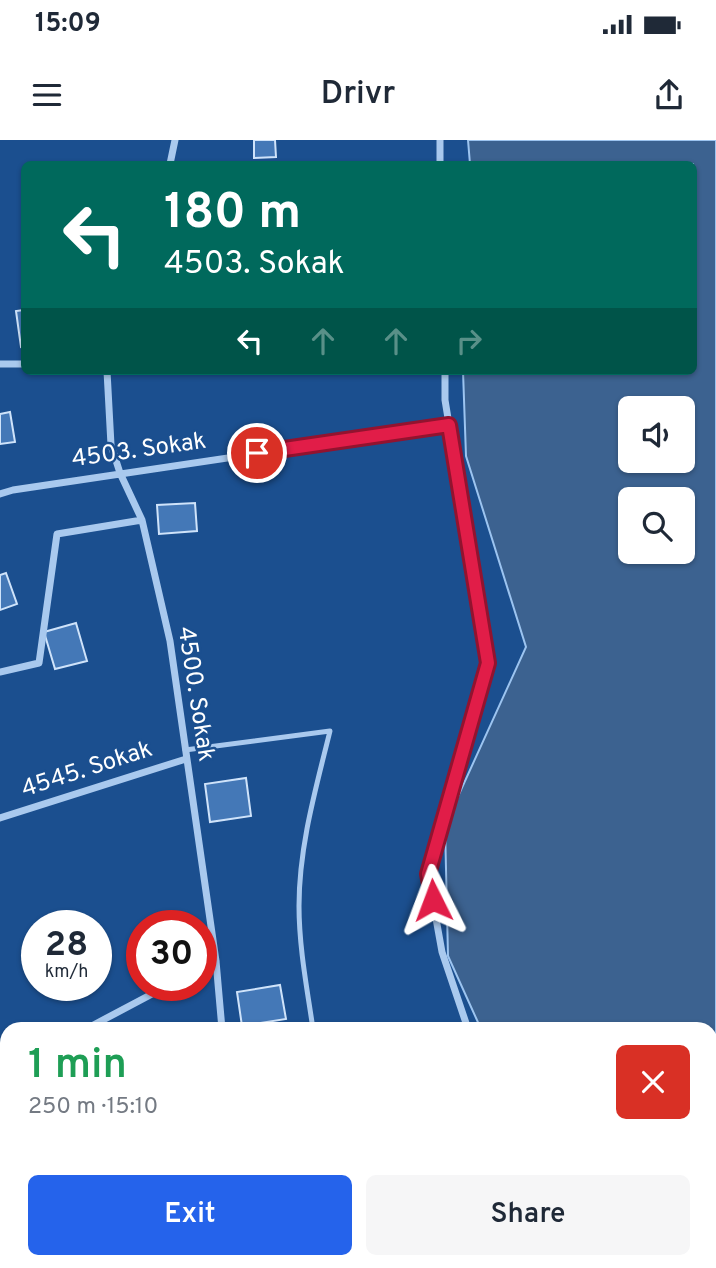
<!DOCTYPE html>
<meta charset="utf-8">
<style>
:root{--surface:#fff;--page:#f6f6f7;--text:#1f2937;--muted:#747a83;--accent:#2563eb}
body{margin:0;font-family:Overpass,sans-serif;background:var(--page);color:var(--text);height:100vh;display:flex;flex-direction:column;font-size:26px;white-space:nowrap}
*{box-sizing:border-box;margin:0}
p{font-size:23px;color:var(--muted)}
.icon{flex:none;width:38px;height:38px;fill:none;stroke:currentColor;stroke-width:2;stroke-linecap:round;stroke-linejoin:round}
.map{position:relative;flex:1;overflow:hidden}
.panel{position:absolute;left:0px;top:882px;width:718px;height:247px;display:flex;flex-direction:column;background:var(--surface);border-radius:21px 21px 0 0;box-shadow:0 2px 5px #0004}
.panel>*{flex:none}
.top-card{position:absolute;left:21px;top:21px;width:676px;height:214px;border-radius:10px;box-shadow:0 2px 5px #0004;background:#00695c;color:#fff;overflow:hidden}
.buttons{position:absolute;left:618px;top:256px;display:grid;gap:14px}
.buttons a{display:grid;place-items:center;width:77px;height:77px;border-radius:10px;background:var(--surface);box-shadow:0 2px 5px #0004;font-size:35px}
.speed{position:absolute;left:21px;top:770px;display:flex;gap:14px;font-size:35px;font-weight:700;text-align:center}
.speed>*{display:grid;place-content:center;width:91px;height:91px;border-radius:50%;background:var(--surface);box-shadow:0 2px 5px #0004;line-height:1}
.speed small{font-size:18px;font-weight:400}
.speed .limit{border:10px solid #d22;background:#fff;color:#111}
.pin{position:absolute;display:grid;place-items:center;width:60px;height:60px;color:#fff;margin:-30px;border:4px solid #fff;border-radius:50%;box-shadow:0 2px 7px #0007}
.me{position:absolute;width:77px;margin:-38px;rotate:357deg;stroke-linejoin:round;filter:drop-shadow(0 0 5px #0008)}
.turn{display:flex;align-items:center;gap:24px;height:147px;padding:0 28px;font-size:32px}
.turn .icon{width:91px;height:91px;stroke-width:2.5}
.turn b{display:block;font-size:49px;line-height:60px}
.lanes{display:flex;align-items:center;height:66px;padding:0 28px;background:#0003;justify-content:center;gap:35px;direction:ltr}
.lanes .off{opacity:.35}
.round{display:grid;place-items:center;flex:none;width:74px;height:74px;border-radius:10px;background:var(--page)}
.overview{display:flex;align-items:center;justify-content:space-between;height:119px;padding:0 28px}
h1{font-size:42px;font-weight:600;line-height:52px;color:#1e9e55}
.cta{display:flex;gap:14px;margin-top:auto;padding:14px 28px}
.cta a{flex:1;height:80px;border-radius:10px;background:var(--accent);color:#fff;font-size:28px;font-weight:600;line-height:80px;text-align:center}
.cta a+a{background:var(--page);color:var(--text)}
.status{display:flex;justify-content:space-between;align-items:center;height:49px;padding:0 35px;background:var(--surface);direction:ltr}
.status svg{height:19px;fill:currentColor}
header{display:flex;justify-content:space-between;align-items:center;height:91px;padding:0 28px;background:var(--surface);font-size:32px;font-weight:600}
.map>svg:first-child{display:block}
.water{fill:#3c6290;stroke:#9cc4f0;stroke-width:2;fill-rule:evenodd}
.building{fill:#4478b7;stroke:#cfe3fa;stroke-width:2}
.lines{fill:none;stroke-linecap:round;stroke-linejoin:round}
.lane{stroke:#a9c9ee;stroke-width:5}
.street{stroke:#a9c9ee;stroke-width:7}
.route-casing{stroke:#92132f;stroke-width:18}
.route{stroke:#e11d48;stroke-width:12}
.labels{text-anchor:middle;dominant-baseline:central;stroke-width:5;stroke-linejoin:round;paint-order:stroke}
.street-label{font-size:24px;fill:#fff;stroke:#1b4f8f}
</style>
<div class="status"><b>15:09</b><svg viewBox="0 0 49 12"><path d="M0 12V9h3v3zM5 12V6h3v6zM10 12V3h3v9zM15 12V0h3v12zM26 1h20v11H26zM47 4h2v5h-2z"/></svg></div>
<header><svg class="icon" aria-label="menu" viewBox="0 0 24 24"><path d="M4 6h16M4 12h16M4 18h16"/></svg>Drivr<svg class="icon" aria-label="share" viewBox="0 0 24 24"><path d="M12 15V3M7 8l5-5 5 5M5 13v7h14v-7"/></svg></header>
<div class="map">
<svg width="716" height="1128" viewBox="0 0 716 1128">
<rect width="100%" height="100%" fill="#1b4f8f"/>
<path class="water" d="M 468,0 L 716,0 L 716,1128 L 537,1128 L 536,1122 L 710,1122 L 710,889 L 481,889 L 448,816 L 445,685 L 526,507 L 466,316 L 463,231 L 693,231 L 693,24 L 470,24 ZM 630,268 L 682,268 L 682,320 L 630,320 ZM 630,359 L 682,359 L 682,411 L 630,411 Z"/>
<path class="building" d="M 254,0 L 275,0 L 276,17 L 254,18 Z
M 24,170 L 24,206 L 21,207 L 16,171 Z
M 10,272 L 15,302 L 0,304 L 0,274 Z
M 195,363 L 197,391 L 159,394 L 157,365 Z
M 6,433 L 17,464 L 0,470 L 0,435 Z
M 76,483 L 87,521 L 55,529 L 44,492 Z
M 246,638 L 251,676 L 210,682 L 205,644 Z
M 280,845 L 286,879 L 242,886 L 237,852 Z"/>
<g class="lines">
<path class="lane" d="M 185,610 L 330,591 C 316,648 299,706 299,766 C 299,807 307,848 313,889
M 364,1122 L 365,1128"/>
<path class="street" d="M 440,0 L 440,24
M 170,24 L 175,0
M 0,224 L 24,224
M 107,231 L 111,305 L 120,333 L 142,380 L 170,501 L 216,821 L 222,889
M 445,231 L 445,260 L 488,523 L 428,734 L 442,812 L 468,889
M 0,354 L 13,350 L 449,285
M 0,532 L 39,523 L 57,394 L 142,380
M 0,678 L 186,619
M 201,828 L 216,821
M 86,889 L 169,845
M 0,934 L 7,946
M 0,1103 L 7,1100
M 93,1122 L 93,1128
M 231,1122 L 231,1128
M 511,1122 L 513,1128"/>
</g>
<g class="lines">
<defs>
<path id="route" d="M 257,313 L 449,285 L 488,523 L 428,734 L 433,760"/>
</defs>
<use href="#route" class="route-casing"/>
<use href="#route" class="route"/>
</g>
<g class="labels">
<g class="street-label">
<text transform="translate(139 311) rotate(-8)">4503. Sokak</text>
<text transform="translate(195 554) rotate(81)">4500. Sokak</text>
<text transform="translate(87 630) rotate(-18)">4545. Sokak</text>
</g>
</g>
</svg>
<div class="buttons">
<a><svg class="icon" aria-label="sound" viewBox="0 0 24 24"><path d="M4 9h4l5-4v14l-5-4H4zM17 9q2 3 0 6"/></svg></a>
<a><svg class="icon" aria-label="search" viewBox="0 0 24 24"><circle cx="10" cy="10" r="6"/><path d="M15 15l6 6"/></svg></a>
</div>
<div class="speed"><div>28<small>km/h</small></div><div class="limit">30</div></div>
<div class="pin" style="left:257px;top:313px;background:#d93025"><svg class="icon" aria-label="arrive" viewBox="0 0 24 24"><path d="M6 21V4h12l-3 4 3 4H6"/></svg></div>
<svg class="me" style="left:433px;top:760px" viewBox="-20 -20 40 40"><path d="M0-17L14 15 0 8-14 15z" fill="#e11d48" stroke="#fff" stroke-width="4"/></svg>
<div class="top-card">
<div class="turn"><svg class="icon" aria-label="left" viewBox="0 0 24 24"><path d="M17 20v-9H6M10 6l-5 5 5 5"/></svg><div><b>180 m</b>4503. Sokak</div></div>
<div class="lanes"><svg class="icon" aria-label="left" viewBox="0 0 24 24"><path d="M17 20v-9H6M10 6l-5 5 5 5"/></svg><svg class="icon off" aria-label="ahead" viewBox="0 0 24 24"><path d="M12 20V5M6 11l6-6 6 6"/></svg><svg class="icon off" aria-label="ahead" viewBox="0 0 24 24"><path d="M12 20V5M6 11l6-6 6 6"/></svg><svg class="icon off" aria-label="right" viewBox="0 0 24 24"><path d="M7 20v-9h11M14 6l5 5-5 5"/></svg></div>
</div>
<section class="panel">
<div class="overview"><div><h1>1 min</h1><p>250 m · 15:10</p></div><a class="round" style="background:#d93025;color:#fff"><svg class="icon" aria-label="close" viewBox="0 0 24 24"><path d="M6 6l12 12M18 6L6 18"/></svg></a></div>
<div class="cta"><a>Exit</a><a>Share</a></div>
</section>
</div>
